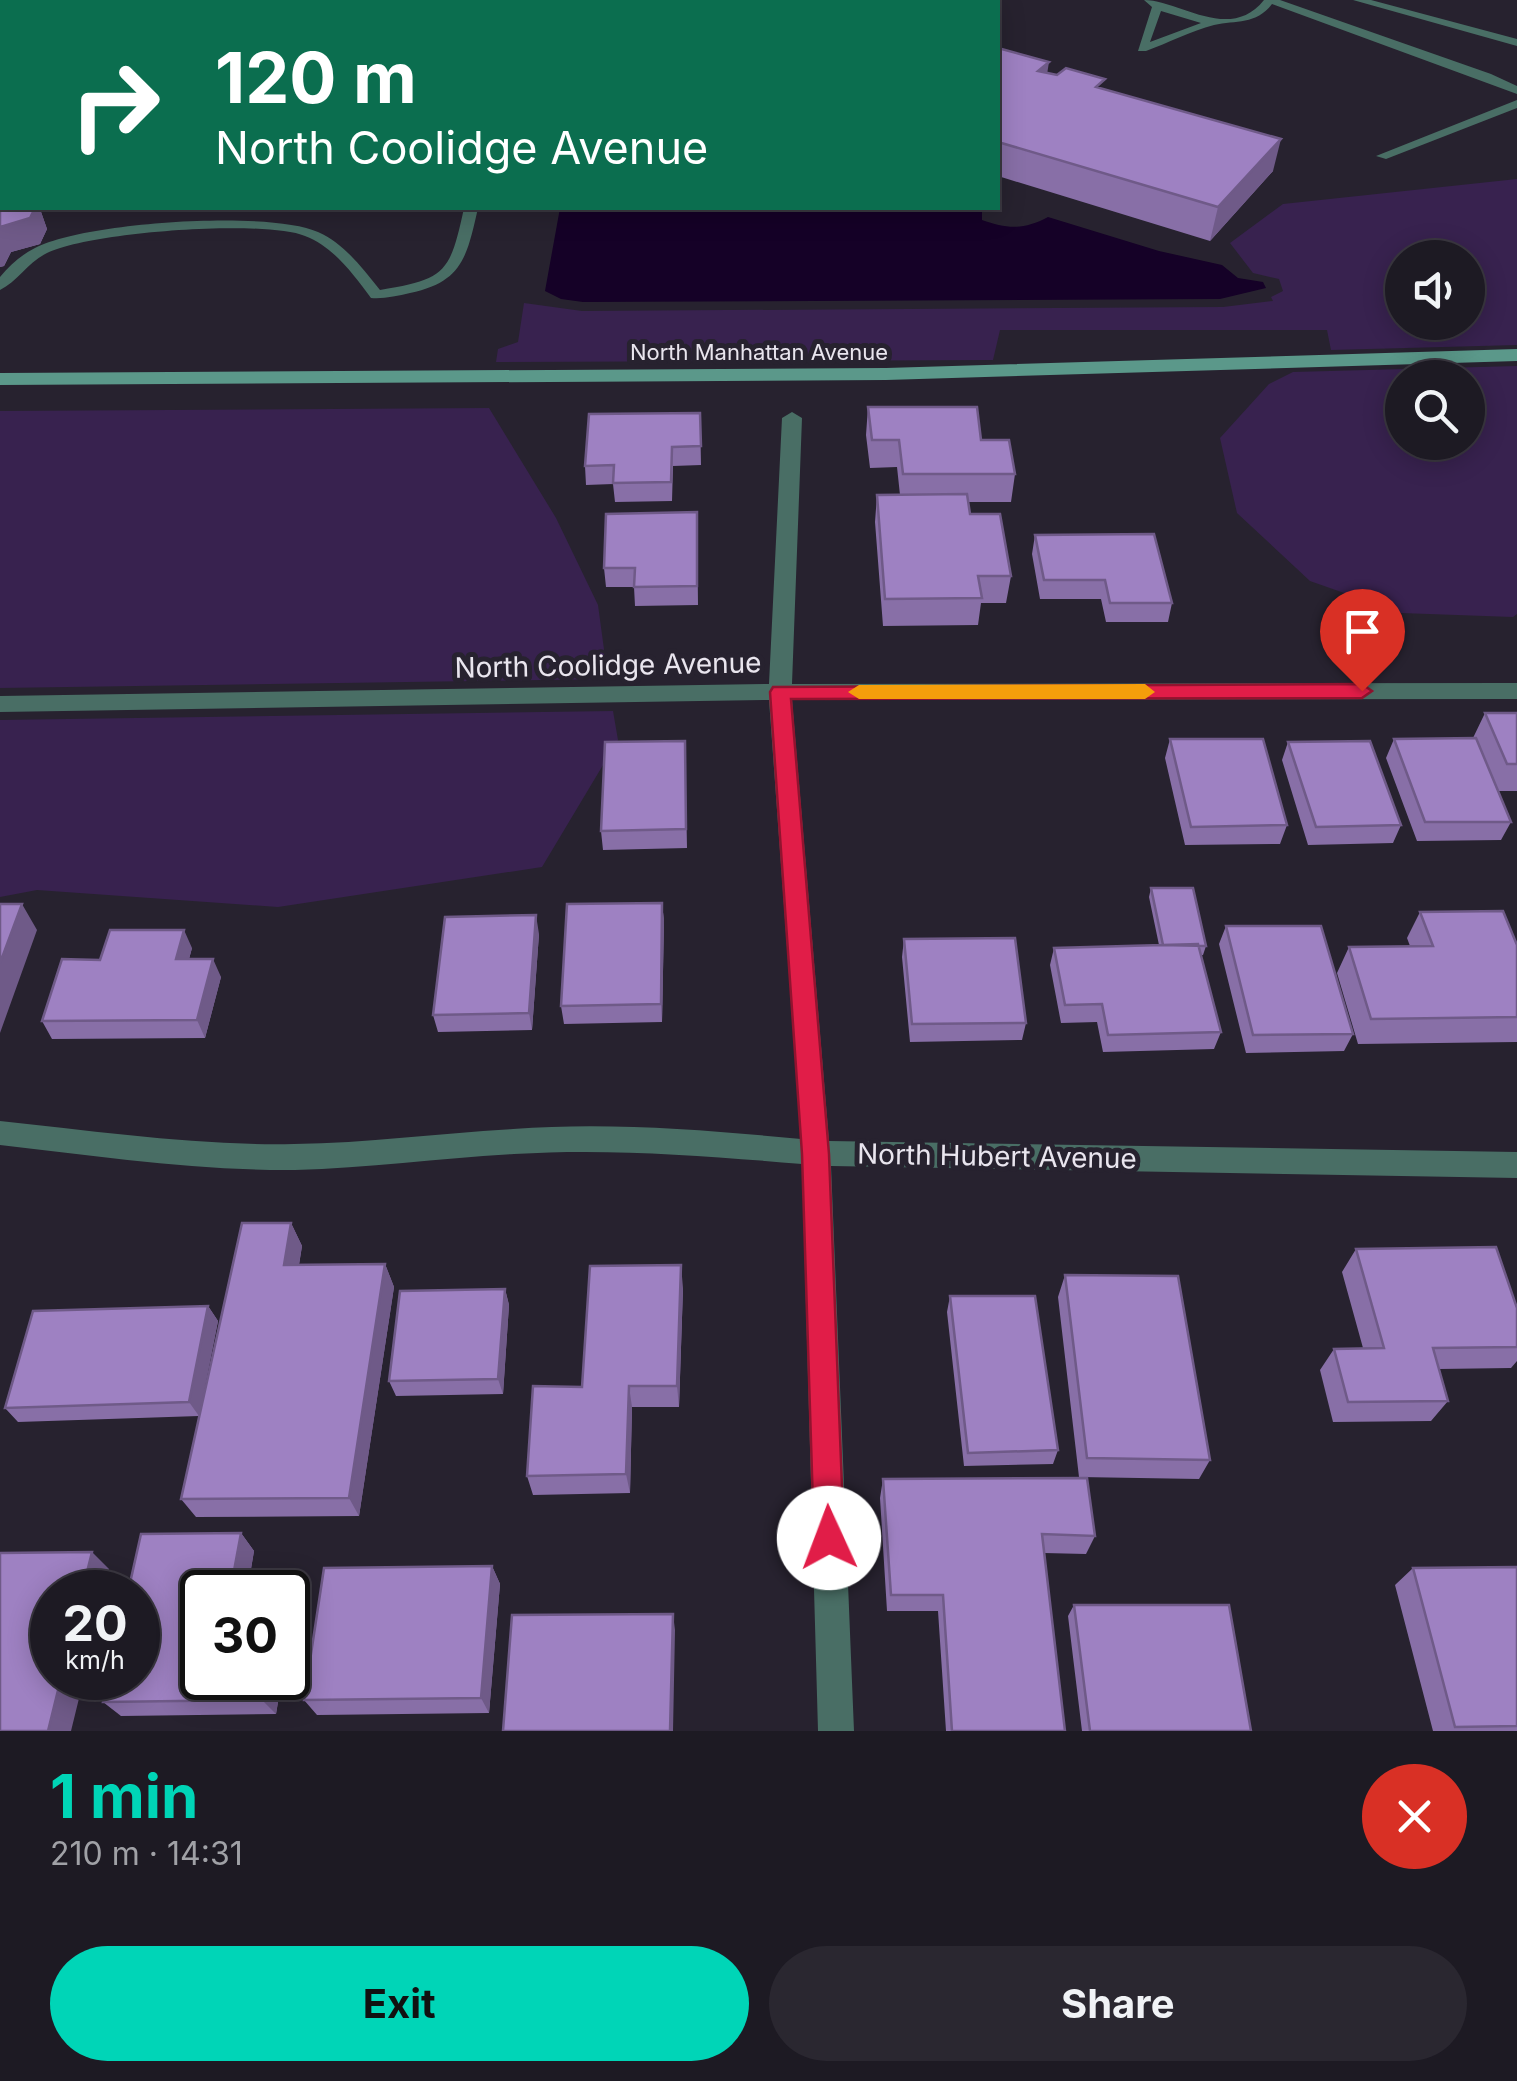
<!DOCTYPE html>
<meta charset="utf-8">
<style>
:root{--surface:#1d1a23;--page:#2a2730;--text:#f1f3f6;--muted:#a0a1a6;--line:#3b3841;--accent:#00d5b7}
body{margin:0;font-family:Inter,sans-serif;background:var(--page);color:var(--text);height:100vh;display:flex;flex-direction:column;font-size:38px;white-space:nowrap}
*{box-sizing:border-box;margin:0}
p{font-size:32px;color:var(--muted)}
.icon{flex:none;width:55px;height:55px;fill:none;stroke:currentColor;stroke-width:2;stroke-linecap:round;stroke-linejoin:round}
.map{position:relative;height:1731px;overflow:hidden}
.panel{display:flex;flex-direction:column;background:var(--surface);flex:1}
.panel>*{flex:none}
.guide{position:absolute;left:0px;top:0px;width:1000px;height:210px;box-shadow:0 5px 25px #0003,0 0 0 2px var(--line);background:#0b6e4f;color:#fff;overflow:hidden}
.tools{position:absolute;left:1385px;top:240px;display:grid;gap:20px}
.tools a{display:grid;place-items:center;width:100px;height:100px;border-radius:50%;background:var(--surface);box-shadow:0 5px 25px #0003,0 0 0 2px var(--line);font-size:50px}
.speed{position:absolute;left:30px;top:1570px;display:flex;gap:20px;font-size:50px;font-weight:700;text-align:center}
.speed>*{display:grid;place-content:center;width:130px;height:130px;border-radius:50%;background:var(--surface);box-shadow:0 5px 25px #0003,0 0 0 2px var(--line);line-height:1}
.speed small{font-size:25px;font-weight:400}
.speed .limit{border:5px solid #111;border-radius:15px;background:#fff;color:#111}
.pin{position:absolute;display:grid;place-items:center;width:85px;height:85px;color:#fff;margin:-102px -42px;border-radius:50% 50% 50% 0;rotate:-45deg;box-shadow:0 0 10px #0007}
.pin .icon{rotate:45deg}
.me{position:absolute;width:110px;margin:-55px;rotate:358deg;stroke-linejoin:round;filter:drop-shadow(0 0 8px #0008)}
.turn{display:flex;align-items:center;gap:35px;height:210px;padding:0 50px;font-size:45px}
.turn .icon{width:130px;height:130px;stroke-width:2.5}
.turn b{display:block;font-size:70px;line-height:85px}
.round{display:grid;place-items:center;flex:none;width:105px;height:105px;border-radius:52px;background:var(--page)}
.summary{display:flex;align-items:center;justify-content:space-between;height:170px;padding:0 50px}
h1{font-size:60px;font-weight:700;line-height:75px;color:var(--accent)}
.cta{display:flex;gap:20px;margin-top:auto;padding:20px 50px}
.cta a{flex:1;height:115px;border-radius:60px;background:var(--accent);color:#111;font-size:40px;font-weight:700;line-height:115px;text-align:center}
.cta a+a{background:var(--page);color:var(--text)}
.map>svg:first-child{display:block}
.green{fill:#38224f;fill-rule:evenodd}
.water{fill:#150127}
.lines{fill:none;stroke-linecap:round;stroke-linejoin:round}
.lane{fill:#496e65;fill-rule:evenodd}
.street{fill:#496e65;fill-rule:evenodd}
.secondary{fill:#5b988a;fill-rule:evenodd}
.wall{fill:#886fa7}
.shaded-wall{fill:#6f5a88}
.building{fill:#9e81c2;stroke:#6f5a88;stroke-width:2.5}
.route{fill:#e11d48;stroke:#92132f;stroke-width:2.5}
.slow{fill:#f59e0b}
.labels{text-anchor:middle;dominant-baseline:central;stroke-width:10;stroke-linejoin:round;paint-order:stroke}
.far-street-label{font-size:22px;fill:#e9e5ee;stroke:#27222f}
.street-label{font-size:28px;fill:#e9e5ee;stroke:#27222f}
</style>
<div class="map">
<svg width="1517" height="1731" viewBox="0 0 1517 1731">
<rect width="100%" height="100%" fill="#27222f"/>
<path class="green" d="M 1517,179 L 1517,345 L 1331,350 L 1327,330 L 1000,330 L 993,360 L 496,362 L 498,349 L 518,342 L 524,303 L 582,311 L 1223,307 L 1273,301 L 1271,297 L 1283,291 L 1279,279 L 1253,273 L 1230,243 L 1283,204 ZM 1402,258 L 1468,258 L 1468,322 L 1402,322 Z
M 1517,366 L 1517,614 L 1513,617 L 1401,613 L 1310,581 L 1237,513 L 1220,438 L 1269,384 L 1293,372 ZM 1402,378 L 1468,378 L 1468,442 L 1402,442 Z
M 489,408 L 556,518 L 598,605 L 608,679 L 0,688 L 0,411 Z
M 613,711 L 618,740 L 542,867 L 278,907 L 37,890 L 0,897 L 0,720 Z"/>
<path class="water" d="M 560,208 L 982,208 L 982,220 C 1007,229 1024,230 1048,217 L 1159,251 L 1222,265 L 1238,278 L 1263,282 L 1266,288 L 1220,299 L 583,302 L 561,299 L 545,291 Z"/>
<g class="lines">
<path class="lane" d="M 492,0 L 503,0 L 505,2 L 493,2 Z
M 1144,0 C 1179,0 1230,43 1264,0 L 1280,0 L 1491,74 L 1517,86 L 1517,94 L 1272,4 C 1256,25 1236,20 1214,25 C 1191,31 1168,43 1146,51 L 1138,51 L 1152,7 ZM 1161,11 L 1201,23 L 1150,42 Z
M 1353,0 L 1371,0 L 1517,39 L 1517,46 Z
M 1517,100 L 1517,108 L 1386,159 L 1376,156 Z
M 464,208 L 478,208 C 467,256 463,282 410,293 C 397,296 384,299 371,298 C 353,274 334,247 305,236 C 262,219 89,232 47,253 C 28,262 17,282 0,290 L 0,277 C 10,265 21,255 35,248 C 85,222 268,210 318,232 C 345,244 362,268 380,290 C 446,279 450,273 464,208 Z"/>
<path class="street" d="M 792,412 L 802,418 L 792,684 L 1517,683 L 1517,699 L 792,700 L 829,1141 L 1517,1152 L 1517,1178 L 831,1166 L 854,1731 L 818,1731 L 802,1164 C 706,1156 611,1148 514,1154 C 441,1158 369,1168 295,1170 C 197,1171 97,1156 0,1145 L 0,1121 C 97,1131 196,1146 294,1144 C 368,1143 440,1133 513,1129 C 610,1122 705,1130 801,1139 L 769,700 L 0,712 L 0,696 L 769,684 L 782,418 Z"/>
<path class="secondary" d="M 1517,349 L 1517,361 L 886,380 L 0,385 L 0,373 L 886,368 Z"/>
</g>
<path class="wall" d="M 0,0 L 232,0 L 233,2 L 2,2 L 2,47 L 0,46 Z
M 998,48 L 1047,73 L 1104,89 L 1273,171 L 1210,241 L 998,176 Z
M 0,70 L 2,70 L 2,208 L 46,208 L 40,209 L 47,229 L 40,244 L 11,252 L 4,266 L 0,267 Z
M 868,407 L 981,440 L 1015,474 L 1011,502 L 968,502 L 970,514 L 1011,576 L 1006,603 L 981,603 L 978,625 L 883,626 L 875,522 L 877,495 L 900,495 L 897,467 L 870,468 L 866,435 Z
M 700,413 L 701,465 L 673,466 L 672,501 L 615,502 L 613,484 L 586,485 L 585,466 Z
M 697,512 L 698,605 L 635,606 L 634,587 L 606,587 L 604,568 Z
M 1035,535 L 1172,603 L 1168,622 L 1106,622 L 1101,599 L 1040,599 L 1032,554 Z
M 1485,713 L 1517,713 L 1517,791 L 1498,791 L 1511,822 L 1501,840 L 1417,841 L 1386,758 L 1394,739 L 1473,738 Z
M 1170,739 L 1287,825 L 1280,844 L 1185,845 L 1165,758 Z
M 685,741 L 687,848 L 603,850 L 601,831 Z
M 1288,742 L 1401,825 L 1393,843 L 1308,845 L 1282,760 Z
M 1151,888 L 1206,946 L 1203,955 L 1201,955 L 1221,1032 L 1214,1049 L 1103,1052 L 1097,1022 L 1061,1023 L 1050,965 L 1054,948 L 1159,945 L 1149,897 Z
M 662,903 L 664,921 L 662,1022 L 564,1024 L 561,1006 Z
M 1420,912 L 1517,945 L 1517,1042 L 1358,1044 L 1337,973 L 1349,947 L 1410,946 L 1407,938 Z
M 1226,926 L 1353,1034 L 1344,1051 L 1246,1053 L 1219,944 Z
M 539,934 L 532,1030 L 438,1032 L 433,1015 Z
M 904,939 L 1026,1023 L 1022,1040 L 910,1042 L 902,957 Z
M 192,948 L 189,959 L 221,977 L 205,1038 L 52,1039 L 42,1021 L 100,960 Z
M 291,1223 L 302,1246 L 299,1265 L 385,1264 L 394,1287 L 359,1516 L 196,1517 L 181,1499 Z
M 1356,1249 L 1517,1308 L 1517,1361 L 1511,1368 L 1439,1369 L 1448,1401 L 1431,1421 L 1333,1422 L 1320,1370 L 1334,1349 L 1363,1348 L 1342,1272 Z
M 1065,1275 L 1210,1460 L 1199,1479 L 1079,1477 L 1058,1297 Z
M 683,1288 L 679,1407 L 632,1407 L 630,1493 L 533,1495 L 527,1476 L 582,1387 Z
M 505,1289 L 509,1305 L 503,1394 L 396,1396 L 389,1381 Z
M 950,1296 L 1058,1450 L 1053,1464 L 964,1466 L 947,1312 Z
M 208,1306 L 218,1321 L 199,1416 L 18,1422 L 5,1408 Z
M 883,1479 L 1095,1536 L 1086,1554 L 1044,1553 L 1065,1731 L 946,1731 L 938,1611 L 887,1611 L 880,1498 Z
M 241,1533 L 254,1551 L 248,1587 L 282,1586 L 286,1592 L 202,1592 L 282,1678 L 276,1714 L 121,1716 L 103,1702 Z
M 492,1566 L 500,1584 L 489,1713 L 317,1715 L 304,1700 Z
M 1517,1567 L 1517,1731 L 1433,1731 L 1395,1585 L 1413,1568 Z
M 1074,1605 L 1251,1731 L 1082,1731 L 1068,1616 Z"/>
<path class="shaded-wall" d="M 1049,62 L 1044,93 L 1038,71 Z
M 2,70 L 2,103 L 0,96 L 0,73 Z
M 1281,139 L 1273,171 L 1210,241 L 1218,207 Z
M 21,208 L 46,208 L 40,209 L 47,229 L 40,244 L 11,252 L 4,266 L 0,267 L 0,227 Z
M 662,903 L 664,921 L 662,1022 L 661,1004 Z
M 22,904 L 37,930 L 0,1033 L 0,963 Z
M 536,915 L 539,934 L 532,1030 L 529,1013 Z
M 184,930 L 192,948 L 184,977 L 176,959 Z
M 213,959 L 221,977 L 205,1038 L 197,1020 Z
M 291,1223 L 302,1246 L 295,1288 L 284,1265 Z
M 385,1264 L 394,1287 L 359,1516 L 349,1498 Z
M 681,1265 L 683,1288 L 679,1407 L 677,1386 Z
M 505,1289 L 509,1305 L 503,1394 L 498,1379 Z
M 208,1306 L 218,1321 L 199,1416 L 189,1402 Z
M 629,1386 L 632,1407 L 630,1493 L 626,1474 Z
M 241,1533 L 254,1551 L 247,1592 L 231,1587 Z
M 92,1552 L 109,1569 L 104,1592 L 82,1592 Z
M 492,1566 L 500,1584 L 489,1713 L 481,1698 Z
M 288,1594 L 295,1603 L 288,1645 Z
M 673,1614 L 675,1630 L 673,1731 L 670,1731 Z
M 61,1678 L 84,1678 L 71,1731 L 48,1731 Z
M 266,1678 L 282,1678 L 276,1714 L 262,1700 Z"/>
<path class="building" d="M 0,0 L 66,0 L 65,2 L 2,2 L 2,25 L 0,25 Z
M 145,0 L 228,0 L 226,2 L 144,2 Z
M 791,0 L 825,0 L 834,2 L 787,2 Z
M 998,48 L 1049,62 L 1038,71 L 1057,75 L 1066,68 L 1105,79 L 1096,87 L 1281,139 L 1218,207 L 998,142 Z
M 0,88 L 2,89 L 2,110 L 0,109 Z
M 0,140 L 2,140 L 2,184 L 0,184 Z
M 0,197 L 2,197 L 2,208 L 35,208 L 30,218 L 0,227 Z
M 868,407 L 977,407 L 981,440 L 1009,440 L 1015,474 L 903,474 L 899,440 L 872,440 Z
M 700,413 L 701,446 L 672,447 L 671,482 L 613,483 L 614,465 L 585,466 L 589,414 Z
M 967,494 L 970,514 L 1000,514 L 1011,576 L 978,576 L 982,598 L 885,599 L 877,495 Z
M 697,512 L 697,586 L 634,587 L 635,568 L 604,568 L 606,514 Z
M 1154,534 L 1172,603 L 1110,603 L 1105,580 L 1044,580 L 1035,535 Z
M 1485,713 L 1517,713 L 1517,764 L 1507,764 Z
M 1476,738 L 1511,822 L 1425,822 L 1394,739 Z
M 1170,739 L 1263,739 L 1287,825 L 1191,827 Z
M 685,741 L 686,829 L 601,831 L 605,742 Z
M 1370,741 L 1401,825 L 1316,827 L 1288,742 Z
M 1151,888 L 1193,888 L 1206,946 L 1163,945 Z
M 662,903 L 661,1004 L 561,1006 L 567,904 Z
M 0,904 L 22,904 L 0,963 Z
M 1503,911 L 1517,945 L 1517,1017 L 1371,1019 L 1349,947 L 1433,946 L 1420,912 Z
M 536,915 L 529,1013 L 433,1015 L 445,917 Z
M 1226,926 L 1321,926 L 1353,1034 L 1253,1035 Z
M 110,930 L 184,930 L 176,959 L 213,959 L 197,1020 L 42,1021 L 62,959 L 100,960 Z
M 1015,938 L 1026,1023 L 912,1024 L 904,939 Z
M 1198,944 L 1221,1032 L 1108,1035 L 1102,1004 L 1065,1005 L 1054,948 Z
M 242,1223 L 291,1223 L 284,1265 L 385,1264 L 349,1498 L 181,1499 Z
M 1496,1247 L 1517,1308 L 1517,1347 L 1433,1348 L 1448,1401 L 1348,1402 L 1334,1349 L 1384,1348 L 1356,1249 Z
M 681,1265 L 677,1386 L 629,1386 L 626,1474 L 527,1476 L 533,1386 L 582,1387 L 590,1266 Z
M 1065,1275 L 1178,1276 L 1210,1460 L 1087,1458 Z
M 505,1289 L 498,1379 L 389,1381 L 400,1291 Z
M 950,1296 L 1035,1296 L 1058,1450 L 968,1453 Z
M 208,1306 L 189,1402 L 5,1408 L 33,1311 Z
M 1087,1478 L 1095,1536 L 1042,1534 L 1065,1731 L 952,1731 L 943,1595 L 891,1595 L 883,1479 Z
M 241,1533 L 231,1587 L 282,1586 L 281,1592 L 202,1592 L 202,1678 L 266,1678 L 262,1700 L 103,1702 L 108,1678 L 138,1678 L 138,1592 L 128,1592 L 141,1534 Z
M 92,1552 L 82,1592 L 52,1592 L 52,1678 L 61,1678 L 48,1731 L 0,1731 L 0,1553 Z
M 492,1566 L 481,1698 L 304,1700 L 324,1568 Z
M 1517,1567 L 1517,1726 L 1455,1727 L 1413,1568 Z
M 1074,1605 L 1229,1605 L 1251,1731 L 1090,1731 Z
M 673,1614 L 670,1731 L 503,1731 L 512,1615 Z"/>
<path class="route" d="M 1362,684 L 1372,691 L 1362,698 L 791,699 L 829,1154 L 844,1538 L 840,1549 L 829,1554 L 818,1549 L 814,1538 L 802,1154 L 770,692 L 773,687 Z"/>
<path class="slow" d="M 1145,684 L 1155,692 L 1145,699 L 859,699 L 848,692 L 859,685 Z"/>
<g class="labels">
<g class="far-street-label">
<text x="759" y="352">North Manhattan Avenue</text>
</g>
<g class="street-label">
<text transform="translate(608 665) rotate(-1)">North Coolidge Avenue</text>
<text transform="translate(997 1156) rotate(1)">North Hubert Avenue</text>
</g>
</g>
</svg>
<div class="tools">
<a><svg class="icon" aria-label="sound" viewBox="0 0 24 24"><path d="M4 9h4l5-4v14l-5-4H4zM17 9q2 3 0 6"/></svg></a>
<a><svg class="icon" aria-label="search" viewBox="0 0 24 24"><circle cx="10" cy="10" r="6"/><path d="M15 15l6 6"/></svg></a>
</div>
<div class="speed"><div>20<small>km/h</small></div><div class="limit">30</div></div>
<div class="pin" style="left:1362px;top:691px;background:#d93025"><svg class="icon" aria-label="arrive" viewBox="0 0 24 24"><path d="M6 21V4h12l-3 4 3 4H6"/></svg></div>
<svg class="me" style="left:829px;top:1538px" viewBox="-20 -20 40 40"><circle r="19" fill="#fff"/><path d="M0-13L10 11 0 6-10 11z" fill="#e11d48"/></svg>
<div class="guide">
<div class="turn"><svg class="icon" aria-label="right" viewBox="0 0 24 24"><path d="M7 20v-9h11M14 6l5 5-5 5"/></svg><div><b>120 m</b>North Coolidge Avenue</div></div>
</div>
</div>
<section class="panel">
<div class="summary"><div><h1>1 min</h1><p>210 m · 14:31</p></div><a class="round" style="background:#d93025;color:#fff"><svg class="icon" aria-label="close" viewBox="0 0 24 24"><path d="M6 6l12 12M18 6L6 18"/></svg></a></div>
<div class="cta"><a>Exit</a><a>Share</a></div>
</section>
